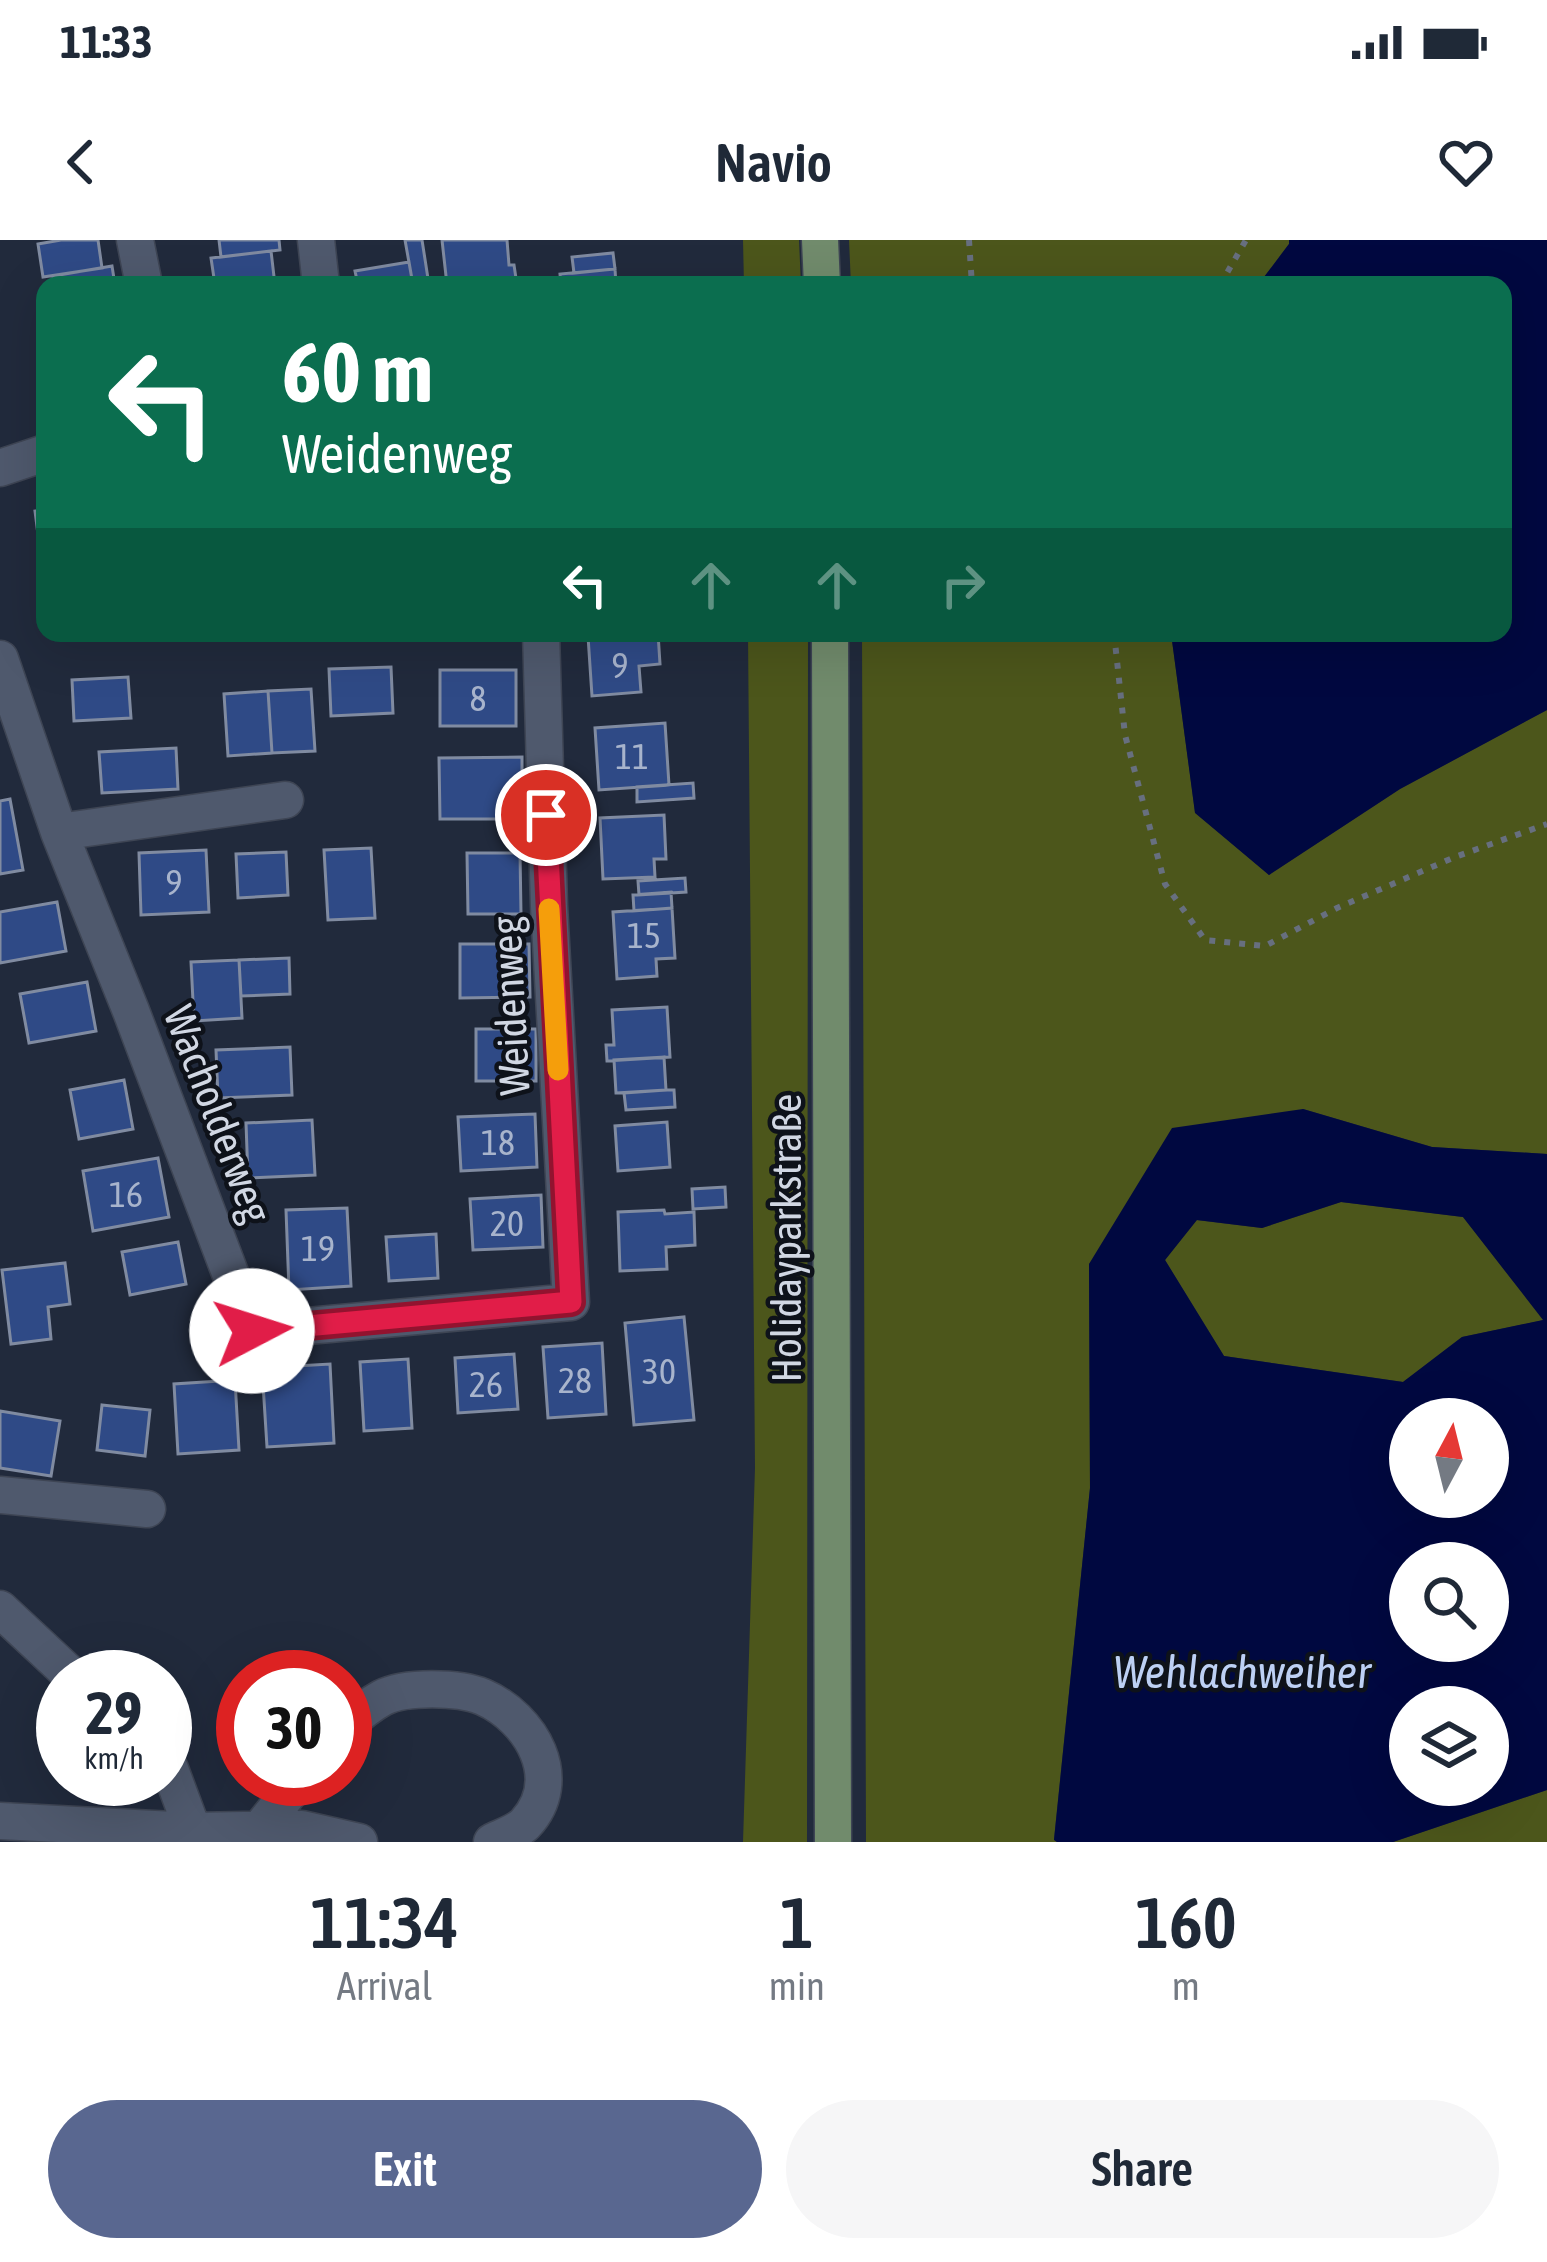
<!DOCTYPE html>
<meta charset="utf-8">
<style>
:root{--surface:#fff;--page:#f6f6f7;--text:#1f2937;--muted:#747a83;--accent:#596790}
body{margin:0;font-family:"Asap Condensed",sans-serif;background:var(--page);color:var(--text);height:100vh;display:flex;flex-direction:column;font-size:45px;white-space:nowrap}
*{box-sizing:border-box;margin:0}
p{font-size:39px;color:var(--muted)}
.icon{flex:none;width:66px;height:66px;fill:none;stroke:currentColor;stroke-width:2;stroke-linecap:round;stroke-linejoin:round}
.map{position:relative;height:1602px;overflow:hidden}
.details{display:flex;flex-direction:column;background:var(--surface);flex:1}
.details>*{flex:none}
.hud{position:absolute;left:36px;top:36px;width:1476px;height:366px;border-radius:24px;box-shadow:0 12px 48px #0002;background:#0b6e4f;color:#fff;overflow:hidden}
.needle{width:78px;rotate:7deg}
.fabs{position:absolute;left:1389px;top:1158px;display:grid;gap:24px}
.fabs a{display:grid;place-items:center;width:120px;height:120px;border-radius:50%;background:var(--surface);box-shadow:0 12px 48px #0002;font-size:60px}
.speed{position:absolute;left:36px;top:1410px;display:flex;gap:24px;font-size:60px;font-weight:700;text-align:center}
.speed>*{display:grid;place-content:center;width:156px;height:156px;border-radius:50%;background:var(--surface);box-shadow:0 12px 48px #0002;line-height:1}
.speed small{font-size:30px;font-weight:400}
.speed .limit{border:18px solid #d22;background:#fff;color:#111}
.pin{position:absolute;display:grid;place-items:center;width:102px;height:102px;color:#fff;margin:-51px;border:6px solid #fff;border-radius:50%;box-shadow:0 3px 12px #0007}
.me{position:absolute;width:132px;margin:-66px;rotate:85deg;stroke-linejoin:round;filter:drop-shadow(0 0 9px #0008)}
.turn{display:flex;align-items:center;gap:42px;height:252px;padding:0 48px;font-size:54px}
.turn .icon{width:156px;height:156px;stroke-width:2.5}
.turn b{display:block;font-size:84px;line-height:102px}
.lanes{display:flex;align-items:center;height:114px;padding:0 48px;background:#0003;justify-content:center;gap:60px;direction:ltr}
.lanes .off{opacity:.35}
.eta{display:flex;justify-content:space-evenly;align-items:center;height:204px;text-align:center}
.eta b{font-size:72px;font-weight:600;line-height:84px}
.action{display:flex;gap:24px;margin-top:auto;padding:24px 48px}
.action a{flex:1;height:138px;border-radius:72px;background:var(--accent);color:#fff;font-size:48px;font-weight:600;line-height:138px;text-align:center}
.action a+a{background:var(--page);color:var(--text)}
.status{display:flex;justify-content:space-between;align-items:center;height:84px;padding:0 60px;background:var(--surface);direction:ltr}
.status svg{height:33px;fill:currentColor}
header{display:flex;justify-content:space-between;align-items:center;height:156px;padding:0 48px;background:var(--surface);font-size:54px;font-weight:600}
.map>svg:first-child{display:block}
.green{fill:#4c561b}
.water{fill:#000840;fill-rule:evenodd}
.building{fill:#2f4a86;stroke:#808ba1;stroke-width:3}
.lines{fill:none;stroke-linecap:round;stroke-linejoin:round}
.minor-casing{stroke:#3e4554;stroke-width:39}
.major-casing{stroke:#3e4554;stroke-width:39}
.path{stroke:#676f7f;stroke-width:6;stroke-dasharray:6 9;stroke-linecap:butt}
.minor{stroke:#4f596d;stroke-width:36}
.major{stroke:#718b6c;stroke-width:36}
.route-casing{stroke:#92132f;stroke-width:30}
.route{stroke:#e11d48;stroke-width:21}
.slow{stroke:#f59e0b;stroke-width:21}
.labels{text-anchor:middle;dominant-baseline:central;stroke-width:9;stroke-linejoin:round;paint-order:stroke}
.number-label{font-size:36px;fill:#a8b4cc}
.street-label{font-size:42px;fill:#d1d7e3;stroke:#0e121a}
.water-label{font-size:45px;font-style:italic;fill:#bdd0f4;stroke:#0e121a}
</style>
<div class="status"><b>11:33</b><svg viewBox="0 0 49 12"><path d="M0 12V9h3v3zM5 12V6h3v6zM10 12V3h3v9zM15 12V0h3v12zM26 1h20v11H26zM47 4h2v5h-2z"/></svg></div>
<header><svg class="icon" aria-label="back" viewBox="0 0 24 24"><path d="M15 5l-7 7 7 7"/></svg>Navio<svg class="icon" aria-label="heart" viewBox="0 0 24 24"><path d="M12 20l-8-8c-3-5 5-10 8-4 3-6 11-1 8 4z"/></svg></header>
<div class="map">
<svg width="1547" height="1602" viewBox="0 0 1547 1602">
<rect width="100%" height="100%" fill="#212a3c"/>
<path class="green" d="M 743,0 L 799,0 L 801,45 L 744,45 Z
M 849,0 L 1289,0 L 1289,4 L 1258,45 L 851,45 Z
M 748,393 L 808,393 L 807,1602 L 743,1602 L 755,1228 Z
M 862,393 L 1171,393 L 1195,572 L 1269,635 L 1400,549 L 1547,470 L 1547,914 L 1432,907 L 1303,869 L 1089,1024 L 1090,1248 L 1054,1599 L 1057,1602 L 866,1602 Z
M 1341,962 L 1463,977 L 1544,1080 L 1462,1097 L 1403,1142 L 1224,1116 L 1165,1020 L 1196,980 L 1262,988 Z
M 1547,1550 L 1547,1602 L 1393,1602 Z"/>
<path class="water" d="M 1289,0 L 1547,0 L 1547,470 L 1400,549 L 1269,635 L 1195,573 L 1171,393 L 1503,393 L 1503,45 L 1258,45 L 1289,4 Z
M 1303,869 L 1432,907 L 1547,914 L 1547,1550 L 1393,1602 L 1057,1602 L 1054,1600 L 1090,1248 L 1089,1024 L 1172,888 ZM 1341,962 L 1463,977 L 1543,1080 L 1462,1097 L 1403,1142 L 1224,1116 L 1165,1020 L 1197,980 L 1262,988 ZM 1410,1179 L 1488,1179 L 1488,1257 L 1410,1257 ZM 1410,1323 L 1488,1323 L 1488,1401 L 1410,1401 ZM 1410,1467 L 1488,1467 L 1488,1545 L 1410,1545 Z"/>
<path class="building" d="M 61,0 L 98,0 L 102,28 L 43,37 L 38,4 Z
M 219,0 L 279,0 L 280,10 L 221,17 Z
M 405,0 L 422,0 L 429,45 L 413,45 Z
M 442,0 L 507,0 L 509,25 L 514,25 L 517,45 L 447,45 Z
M 271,11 L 275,45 L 215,45 L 211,18 Z
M 613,13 L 615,29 L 574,33 L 572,17 Z
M 409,22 L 413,45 L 358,45 L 355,31 Z
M 112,26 L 115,45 L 54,45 L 53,36 Z
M 615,29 L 616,45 L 561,45 L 560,34 Z
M 45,270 L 45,325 L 42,326 L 35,271 Z
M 449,393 L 507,393 L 507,398 L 449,398 Z
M 624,393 L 658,393 L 660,424 L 639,426 L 641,452 L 592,456 L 588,396 Z
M 391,427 L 393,473 L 331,476 L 329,429 Z
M 440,430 L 516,430 L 516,486 L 440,486 Z
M 128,437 L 131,478 L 74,481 L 72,440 Z
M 311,449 L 315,511 L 272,513 L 268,451 Z
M 268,451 L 272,513 L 228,516 L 224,454 Z
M 665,483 L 669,545 L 599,550 L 595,488 Z
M 176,508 L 178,549 L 102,553 L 99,512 Z
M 522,517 L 522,579 L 440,579 L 439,518 Z
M 693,543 L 694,558 L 637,562 L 637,547 Z
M 10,559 L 23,630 L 0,634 L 0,561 Z
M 664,575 L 666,619 L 654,619 L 655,637 L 603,639 L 600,578 Z
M 371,608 L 375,678 L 328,680 L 324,610 Z
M 206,610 L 209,672 L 141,675 L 139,613 Z
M 286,612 L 288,655 L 238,658 L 236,614 Z
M 467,613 L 520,613 L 521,674 L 468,674 Z
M 685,638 L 686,652 L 639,655 L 638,641 Z
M 671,652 L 672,668 L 634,671 L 633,655 Z
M 57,662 L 66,711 L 0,723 L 0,672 Z
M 672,668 L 675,718 L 656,719 L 657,736 L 617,739 L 613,672 Z
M 460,704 L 529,704 L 530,757 L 460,758 Z
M 289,718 L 290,754 L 241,756 L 239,720 Z
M 239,720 L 242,778 L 194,781 L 191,722 Z
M 87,742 L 96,791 L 29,803 L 20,754 Z
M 667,767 L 670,817 L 607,821 L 606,805 L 614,805 L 612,770 Z
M 476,789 L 536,789 L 536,841 L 476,841 Z
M 290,807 L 292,855 L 218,858 L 216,810 Z
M 664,817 L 666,850 L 616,853 L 614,820 Z
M 124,840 L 133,889 L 79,899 L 70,850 Z
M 666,850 L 674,850 L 675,867 L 626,870 L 624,853 Z
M 535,874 L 537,927 L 461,931 L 458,877 Z
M 312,880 L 315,935 L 248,938 L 246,883 Z
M 667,882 L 670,927 L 618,931 L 615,886 Z
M 158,918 L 169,977 L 93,991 L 83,931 Z
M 725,947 L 726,967 L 693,969 L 692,949 Z
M 541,955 L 543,1007 L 473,1010 L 470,959 Z
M 347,968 L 351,1046 L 289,1050 L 286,970 Z
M 664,970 L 665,974 L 694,972 L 695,1005 L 666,1007 L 667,1029 L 620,1031 L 618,972 Z
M 436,994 L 438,1038 L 389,1041 L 386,997 Z
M 178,1002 L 186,1044 L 130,1055 L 122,1012 Z
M 65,1023 L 70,1064 L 48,1067 L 51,1099 L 11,1104 L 2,1030 Z
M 684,1077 L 694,1180 L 634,1185 L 625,1083 Z
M 602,1103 L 606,1174 L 548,1178 L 543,1107 Z
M 514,1114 L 518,1169 L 458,1173 L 455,1118 Z
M 408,1119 L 412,1188 L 364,1191 L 360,1122 Z
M 330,1124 L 334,1203 L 267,1207 L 262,1128 Z
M 235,1140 L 239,1210 L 178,1214 L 174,1144 Z
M 102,1165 L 150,1170 L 145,1216 L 97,1210 Z
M 0,1171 L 60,1181 L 51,1236 L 0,1228 Z"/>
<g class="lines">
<defs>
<path id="minor" d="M 135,0 L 144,45
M 316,0 L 321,45
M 0,228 L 45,213
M 0,419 L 59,592 L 131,771 L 252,1091 L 571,1062 L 549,666 L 541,393
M 59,592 L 285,560
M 0,1255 L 147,1269
M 0,1369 L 73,1437
M 345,1486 C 356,1476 369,1465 382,1458 C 405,1446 459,1447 483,1457 C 531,1478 567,1539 525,1584 C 517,1592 502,1597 492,1602
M 165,1524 L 170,1529 L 193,1591
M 0,1581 L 193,1591 L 302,1589 L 359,1602
M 259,1590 L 300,1539"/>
<path id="major" d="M 820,0 L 822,45
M 830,393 L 833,1602"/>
</defs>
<use href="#minor" class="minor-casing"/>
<use href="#major" class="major-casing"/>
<path class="path" d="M 969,0 L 972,45
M 1220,45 L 1246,0
M 1114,393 L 1125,495 L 1165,644 L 1205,700 L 1265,706 L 1337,668 L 1455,617 L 1547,584"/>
<use href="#minor" class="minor"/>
<use href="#major" class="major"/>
</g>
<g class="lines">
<defs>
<path id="route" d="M 252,1091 L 571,1062 L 546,575"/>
</defs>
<use href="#route" class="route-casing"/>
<use href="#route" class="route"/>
<path class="slow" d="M 549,669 L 558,830"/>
</g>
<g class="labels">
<g class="number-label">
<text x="620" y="425">9</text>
<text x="478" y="458">8</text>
<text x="632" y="516">11</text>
<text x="174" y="642">9</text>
<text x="644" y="695">15</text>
<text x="498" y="902">18</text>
<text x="126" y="954">16</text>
<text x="507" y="983">20</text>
<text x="318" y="1008">19</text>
<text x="659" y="1131">30</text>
<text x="575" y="1140">28</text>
<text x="486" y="1144">26</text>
</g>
<g class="street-label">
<text transform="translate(510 766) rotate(-93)">Weidenweg</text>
<text transform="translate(218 874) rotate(69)">Wacholderweg</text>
<text transform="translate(786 998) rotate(-90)">Holidayparkstraße</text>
</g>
<g class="water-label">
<text x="1242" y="1432">Wehlachweiher</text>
</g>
</g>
</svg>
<div class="fabs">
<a><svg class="needle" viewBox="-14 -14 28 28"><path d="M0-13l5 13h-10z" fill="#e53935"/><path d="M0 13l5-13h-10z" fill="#747a83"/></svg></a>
<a><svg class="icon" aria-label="search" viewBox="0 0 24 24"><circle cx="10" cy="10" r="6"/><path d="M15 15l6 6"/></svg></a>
<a><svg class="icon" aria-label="layers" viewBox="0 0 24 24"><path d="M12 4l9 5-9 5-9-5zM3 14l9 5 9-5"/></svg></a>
</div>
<div class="speed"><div>29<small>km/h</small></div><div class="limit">30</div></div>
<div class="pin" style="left:546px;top:575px;background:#d93025"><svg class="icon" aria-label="arrive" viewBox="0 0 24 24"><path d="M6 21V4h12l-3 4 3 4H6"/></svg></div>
<svg class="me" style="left:252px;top:1091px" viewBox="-20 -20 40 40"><circle r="19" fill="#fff"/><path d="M0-13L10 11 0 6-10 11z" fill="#e11d48"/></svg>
<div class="hud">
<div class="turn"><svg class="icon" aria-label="left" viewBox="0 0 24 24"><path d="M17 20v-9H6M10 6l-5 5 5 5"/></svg><div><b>60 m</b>Weidenweg</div></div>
<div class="lanes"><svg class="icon" aria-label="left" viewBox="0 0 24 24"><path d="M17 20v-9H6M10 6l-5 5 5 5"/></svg><svg class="icon off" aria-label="ahead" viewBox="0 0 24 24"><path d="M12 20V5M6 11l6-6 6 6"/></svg><svg class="icon off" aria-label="ahead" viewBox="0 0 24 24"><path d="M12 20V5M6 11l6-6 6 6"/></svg><svg class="icon off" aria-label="right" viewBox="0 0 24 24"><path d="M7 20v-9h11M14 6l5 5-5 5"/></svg></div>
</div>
</div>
<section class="details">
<div class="eta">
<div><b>11:34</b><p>Arrival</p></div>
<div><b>1</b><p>min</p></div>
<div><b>160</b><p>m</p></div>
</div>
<div class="action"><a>Exit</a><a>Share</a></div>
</section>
